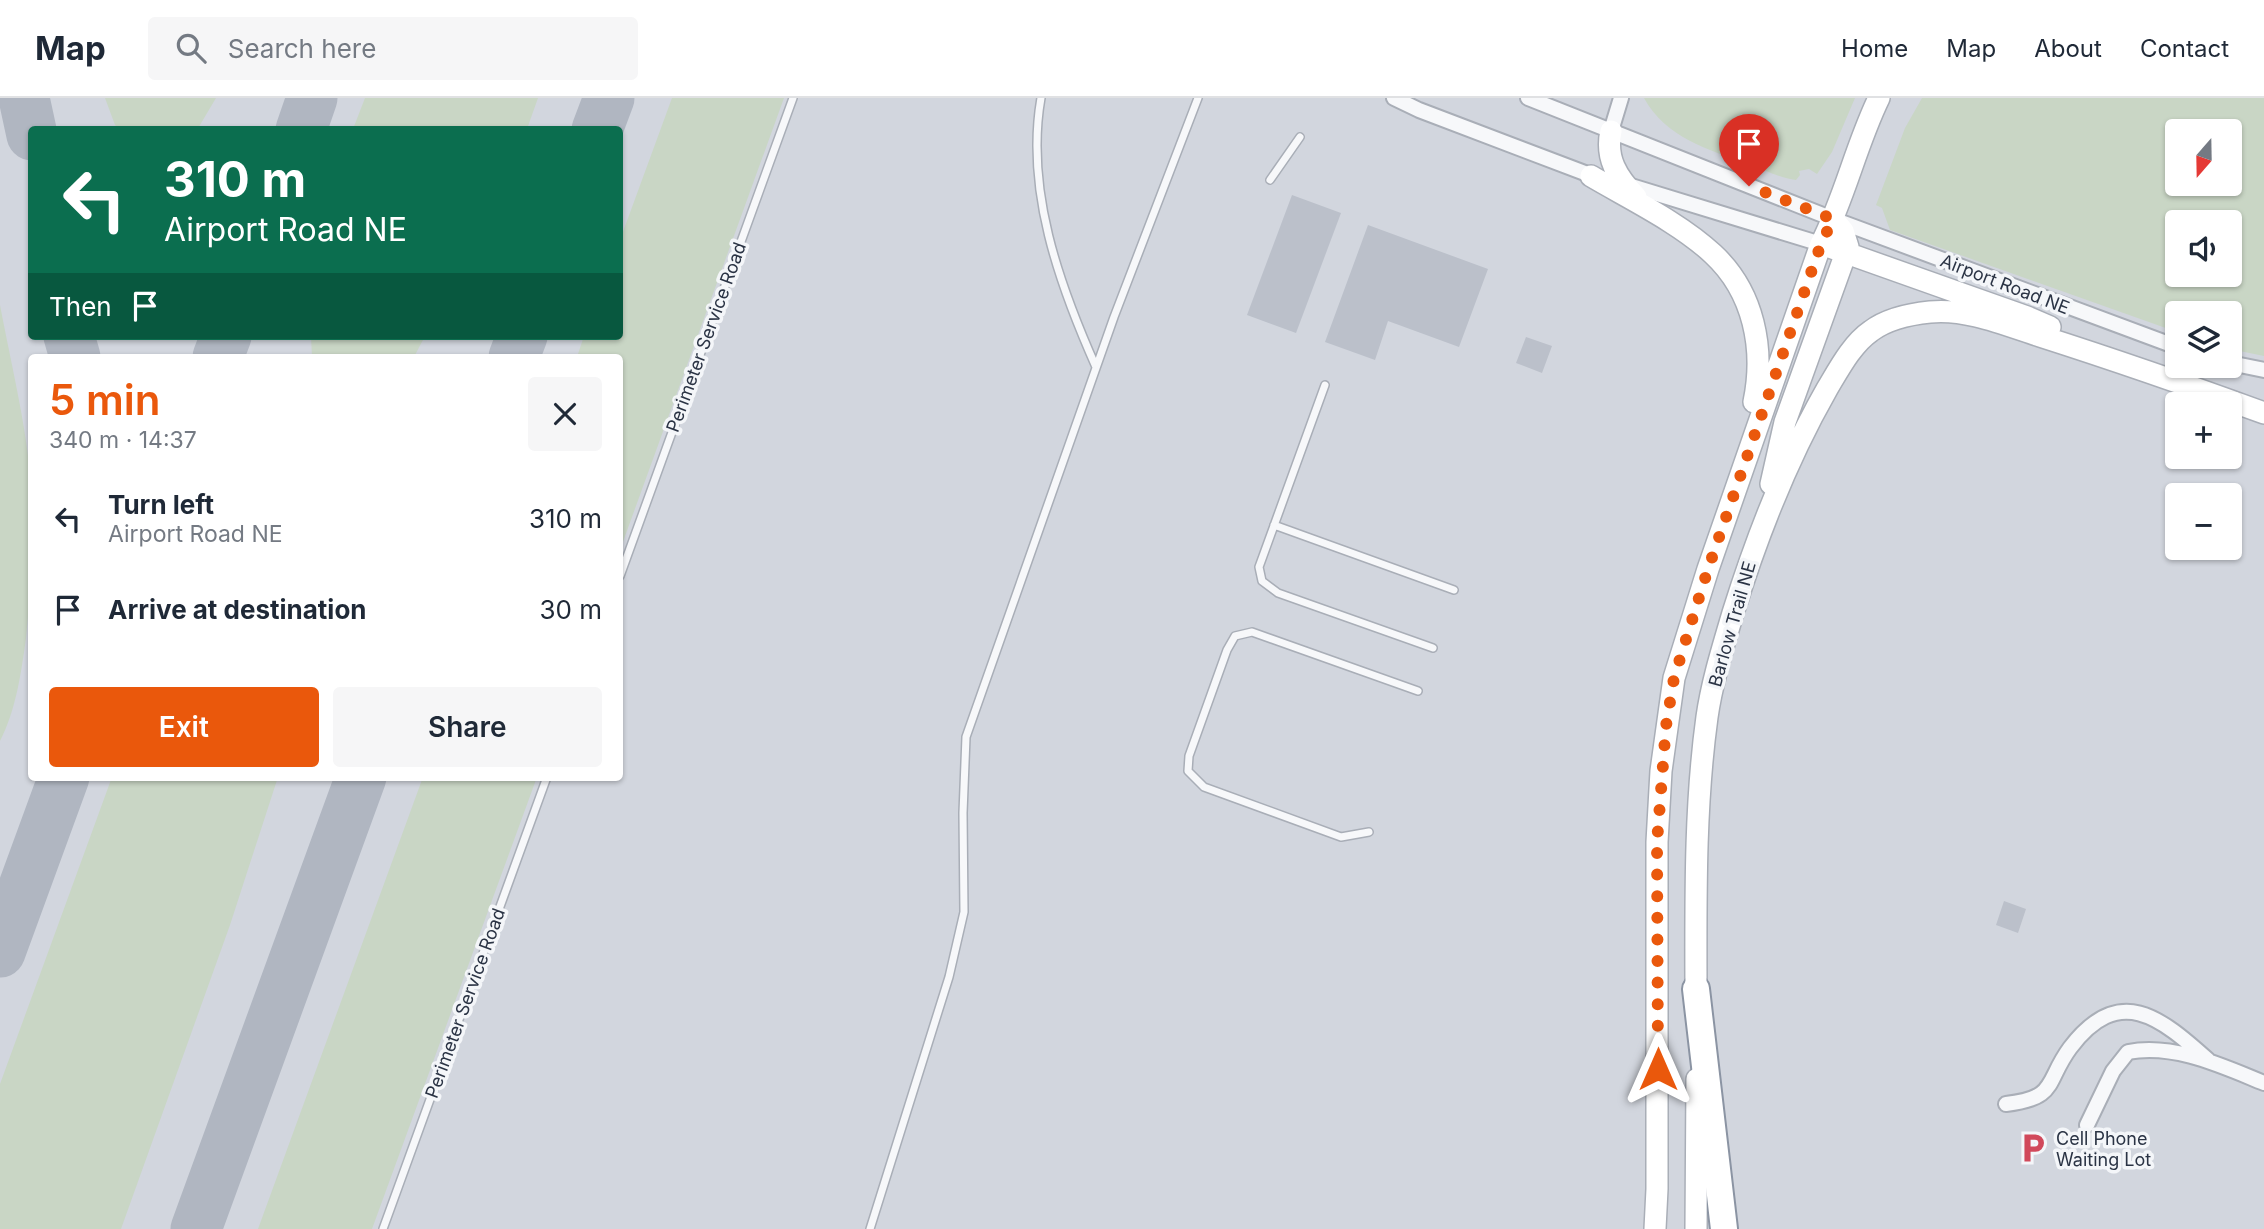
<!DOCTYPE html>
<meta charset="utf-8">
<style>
:root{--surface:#fff;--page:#f6f6f7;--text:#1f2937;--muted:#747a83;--line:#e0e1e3;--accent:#ea580c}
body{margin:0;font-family:Inter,sans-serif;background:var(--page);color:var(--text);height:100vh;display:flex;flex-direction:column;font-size:26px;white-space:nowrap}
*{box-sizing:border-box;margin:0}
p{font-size:23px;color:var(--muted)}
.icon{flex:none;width:38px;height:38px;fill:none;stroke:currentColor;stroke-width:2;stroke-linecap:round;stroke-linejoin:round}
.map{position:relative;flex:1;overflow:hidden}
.sheet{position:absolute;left:28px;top:256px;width:595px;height:427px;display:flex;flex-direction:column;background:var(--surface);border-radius:7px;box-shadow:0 2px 5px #0004}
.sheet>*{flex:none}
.top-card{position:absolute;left:28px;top:28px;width:595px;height:214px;border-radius:7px;box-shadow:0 2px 5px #0004;background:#0b6e4f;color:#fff;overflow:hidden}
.needle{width:46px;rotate:200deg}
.fabs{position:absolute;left:2165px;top:21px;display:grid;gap:14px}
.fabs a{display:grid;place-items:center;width:77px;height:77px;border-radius:7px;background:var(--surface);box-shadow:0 2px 5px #0004;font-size:35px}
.pin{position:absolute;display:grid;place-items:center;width:60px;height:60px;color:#fff;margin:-72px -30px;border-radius:50% 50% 50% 0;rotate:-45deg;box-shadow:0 0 7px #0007}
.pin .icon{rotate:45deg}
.me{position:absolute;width:77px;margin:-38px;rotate:0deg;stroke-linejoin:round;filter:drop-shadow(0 0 5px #0008)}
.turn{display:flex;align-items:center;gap:24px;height:147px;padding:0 21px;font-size:32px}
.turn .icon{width:91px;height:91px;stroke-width:2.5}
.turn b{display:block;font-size:49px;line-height:60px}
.then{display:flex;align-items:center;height:66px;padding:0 21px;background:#0003;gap:14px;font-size:26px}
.round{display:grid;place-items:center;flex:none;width:74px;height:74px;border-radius:7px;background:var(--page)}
.head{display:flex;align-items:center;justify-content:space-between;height:119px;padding:0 21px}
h1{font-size:42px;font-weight:600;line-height:52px;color:var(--accent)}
.primary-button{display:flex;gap:14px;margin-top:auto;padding:14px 21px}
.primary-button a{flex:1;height:80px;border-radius:7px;background:var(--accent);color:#fff;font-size:28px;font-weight:600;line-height:80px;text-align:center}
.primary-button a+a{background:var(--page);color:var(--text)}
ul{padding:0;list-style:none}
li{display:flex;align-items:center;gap:21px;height:91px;padding:0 21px}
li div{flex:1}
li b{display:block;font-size:26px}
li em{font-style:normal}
header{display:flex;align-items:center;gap:42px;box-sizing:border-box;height:98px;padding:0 35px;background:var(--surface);border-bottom:2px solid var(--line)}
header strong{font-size:33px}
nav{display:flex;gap:38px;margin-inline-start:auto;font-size:24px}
.search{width:490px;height:63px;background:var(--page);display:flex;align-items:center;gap:18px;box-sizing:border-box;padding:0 24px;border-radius:7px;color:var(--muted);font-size:26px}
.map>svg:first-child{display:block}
.built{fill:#d2d6de;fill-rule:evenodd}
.green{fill:#c9d6c5;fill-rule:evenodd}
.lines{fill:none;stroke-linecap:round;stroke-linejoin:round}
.taxiway{stroke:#b0b6c1;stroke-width:51}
.building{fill:#bbc0ca}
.lane-casing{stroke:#a9aeb7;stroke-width:10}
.street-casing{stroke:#a9aeb7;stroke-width:18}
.secondary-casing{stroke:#a9aeb7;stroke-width:24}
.highway-casing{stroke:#8b94a3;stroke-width:30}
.lane{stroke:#f7f8fa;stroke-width:7}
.street{stroke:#f7f8fa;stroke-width:14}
.secondary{stroke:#fff;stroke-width:21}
.highway{stroke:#fff;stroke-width:26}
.route{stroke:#ea580c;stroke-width:12;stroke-dasharray:0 21.6}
.labels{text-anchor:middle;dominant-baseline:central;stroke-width:7;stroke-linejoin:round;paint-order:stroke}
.street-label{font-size:18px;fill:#2b3445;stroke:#f4f6f9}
.poi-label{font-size:18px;fill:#2b3445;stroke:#f4f6f9;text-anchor:start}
</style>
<header>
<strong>Map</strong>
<div class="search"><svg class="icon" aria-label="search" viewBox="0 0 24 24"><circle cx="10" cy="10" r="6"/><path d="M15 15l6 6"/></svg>Search here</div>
<nav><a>Home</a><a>Map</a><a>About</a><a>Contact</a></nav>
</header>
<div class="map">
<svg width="2264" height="1131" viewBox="0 0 2264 1131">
<rect width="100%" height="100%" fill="#e4e7ec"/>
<path class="built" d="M 0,0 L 2264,0 L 2264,1131 L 0,1131 ZM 32,32 L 620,32 L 620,238 L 32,238 ZM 2177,33 L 2230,33 L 2230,86 L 2177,86 ZM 2177,124 L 2230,124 L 2230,177 L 2177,177 ZM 2177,215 L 2230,215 L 2230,268 L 2177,268 ZM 32,259 L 620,259 L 620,679 L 32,679 ZM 2177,306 L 2230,306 L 2230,359 L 2177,359 ZM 2177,397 L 2230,397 L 2230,450 L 2177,450 Z"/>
<path class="green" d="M 105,0 L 216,0 L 197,32 L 119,31 L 115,27 Z
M 365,0 L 538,0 L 527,31 L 353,31 Z
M 672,0 L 784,0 L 620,452 L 620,259 L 577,259 L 584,238 L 620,238 L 620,142 Z
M 1644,0 L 1855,0 L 1832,54 L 1817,76 L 1809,71 L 1799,73 L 1800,77 L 1796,82 C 1780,80 1764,72 1749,66 C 1709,52 1666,40 1644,0 Z
M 1922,0 L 2264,0 L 2264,258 L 2230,251 L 2230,215 L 2177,215 L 2177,234 L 1890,132 L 1882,110 L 1876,107 L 1905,30 ZM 2177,33 L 2230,33 L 2230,86 L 2177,86 ZM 2177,124 L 2230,124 L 2230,177 L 2177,177 Z
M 0,207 C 12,271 29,337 32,402 C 33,448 31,494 26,540 C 21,576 16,612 0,643 Z
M 311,238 L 425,238 L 414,259 L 312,259 Z
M 112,679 L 278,679 L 230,827 L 121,1131 L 0,1131 L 0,986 Z
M 423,679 L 537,679 L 372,1131 L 258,1131 Z"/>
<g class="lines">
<path class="taxiway" d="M 24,0 L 32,37
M 301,32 L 312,0
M 597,32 L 609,0
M 69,238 L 75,259
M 218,259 L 226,238
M 514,259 L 522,238
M 0,854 L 64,679
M 196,1131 L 361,679"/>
</g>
<path class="building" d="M 1292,97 L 1341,115 L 1296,235 L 1247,217 Z
M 1368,127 L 1488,171 L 1459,249 L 1388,223 L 1375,262 L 1325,244 Z
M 1526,239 L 1552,248 L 1542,275 L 1516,265 Z
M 2004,803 L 2026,811 L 2018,835 L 1996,827 Z"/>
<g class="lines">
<defs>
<path id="lane" d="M 1041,0 C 1025,91 1059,186 1096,269
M 1270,82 L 1300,39
M 1325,287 L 1259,469 L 1262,483 L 1278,495 L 1433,550
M 1274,427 L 1454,492
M 620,478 L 793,0
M 1369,734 L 1341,739 L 1204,689 L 1188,673 L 1189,658 L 1227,552 L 1235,538 L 1252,534 L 1418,593
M 383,1131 L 547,679
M 870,1131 L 949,879 L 964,814 L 963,715 L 966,639 L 1114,219 L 1198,0"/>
<path id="street" d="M 1394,0 L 1419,12 L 1598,80
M 1528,0 L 1833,121 L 2177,249
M 1611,33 L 1621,0
M 1628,87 L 1821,146
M 2230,265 L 2264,272
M 2006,1006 C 2058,1000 2045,984 2070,950 C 2119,885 2160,919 2208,962
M 2087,1027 L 2113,973 L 2128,954 C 2174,945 2222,968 2264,985"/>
<path id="secondary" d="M 1611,33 C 1605,60 1617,79 1636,99
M 1591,78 C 1630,101 1680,125 1713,156 C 1754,194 1765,251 1754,304
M 1821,146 L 2027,219 L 2050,229
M 1771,386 L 1785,324 L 1848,149 L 1843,133 L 1833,121
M 1696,907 C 1696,811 1694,713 1707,619 C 1712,584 1723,549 1733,515 C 1757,438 1787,361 1827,291 C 1839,271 1852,246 1871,233 C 1887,221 1910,216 1930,214 C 1966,210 2006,227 2040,238 C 2115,262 2190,288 2264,315
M 1655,1131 L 1657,1091 L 1657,744 L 1661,673 L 1674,580 L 1708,471 L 1821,146 C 1845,99 1856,47 1879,0
M 1696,1131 L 1697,981"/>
<path id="highway" d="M 1696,891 L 1724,1131"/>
</defs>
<use href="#lane" class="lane-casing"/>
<use href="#street" class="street-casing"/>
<use href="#secondary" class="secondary-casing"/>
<use href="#highway" class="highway-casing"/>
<use href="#lane" class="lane"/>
<use href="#street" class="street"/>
<use href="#secondary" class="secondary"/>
<use href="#highway" class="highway"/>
</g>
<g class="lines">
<path class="route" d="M 1658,971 L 1657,744 L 1666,628 L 1674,580 L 1708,471 L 1821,146 L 1833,121 L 1749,88"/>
</g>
<defs>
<symbol id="parking-bare" viewBox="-9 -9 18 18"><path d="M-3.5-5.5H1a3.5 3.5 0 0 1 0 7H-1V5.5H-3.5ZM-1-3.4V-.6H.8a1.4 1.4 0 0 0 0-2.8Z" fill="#d1495b" stroke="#f4f6f9" stroke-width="2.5" paint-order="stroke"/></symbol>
</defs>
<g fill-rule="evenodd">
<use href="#parking-bare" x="2011" y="1028" width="44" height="44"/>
</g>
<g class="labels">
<g class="street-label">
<text transform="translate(2005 186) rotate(21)">Airport Road NE</text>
<text transform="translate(706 239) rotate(-70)">Perimeter Service Road</text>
<text transform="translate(1732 526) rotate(-74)">Barlow Trail NE</text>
<text transform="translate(465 905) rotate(-70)">Perimeter Service Road</text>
</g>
<g class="poi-label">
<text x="2056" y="1040">Cell Phone<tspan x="2056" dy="21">Waiting Lot</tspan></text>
</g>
</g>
</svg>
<div class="fabs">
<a><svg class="needle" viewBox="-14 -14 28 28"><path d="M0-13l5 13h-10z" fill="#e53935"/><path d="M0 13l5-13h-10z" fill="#747a83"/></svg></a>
<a><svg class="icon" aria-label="sound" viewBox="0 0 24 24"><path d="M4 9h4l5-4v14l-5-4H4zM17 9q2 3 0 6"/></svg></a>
<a><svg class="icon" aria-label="layers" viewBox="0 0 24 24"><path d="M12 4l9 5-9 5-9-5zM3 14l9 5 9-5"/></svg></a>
<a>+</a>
<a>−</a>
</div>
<div class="pin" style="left:1749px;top:88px;background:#d93025"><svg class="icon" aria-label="arrive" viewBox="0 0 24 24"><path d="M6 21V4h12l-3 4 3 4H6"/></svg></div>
<svg class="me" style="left:1658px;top:971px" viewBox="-20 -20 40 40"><path d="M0-17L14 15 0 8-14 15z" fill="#ea580c" stroke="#fff" stroke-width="4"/></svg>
<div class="top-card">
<div class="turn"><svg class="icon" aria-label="left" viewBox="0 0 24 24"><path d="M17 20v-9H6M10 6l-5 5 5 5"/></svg><div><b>310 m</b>Airport Road NE</div></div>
<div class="then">Then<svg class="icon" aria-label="arrive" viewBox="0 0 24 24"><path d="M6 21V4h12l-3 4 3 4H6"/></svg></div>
</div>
<section class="sheet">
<div class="head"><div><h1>5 min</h1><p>340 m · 14:37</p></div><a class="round"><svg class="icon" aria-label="close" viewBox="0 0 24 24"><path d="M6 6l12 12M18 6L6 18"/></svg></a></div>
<ul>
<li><svg class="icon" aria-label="left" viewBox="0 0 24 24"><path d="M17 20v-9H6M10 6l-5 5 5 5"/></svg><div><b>Turn left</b><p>Airport Road NE</p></div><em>310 m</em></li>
<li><svg class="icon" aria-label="arrive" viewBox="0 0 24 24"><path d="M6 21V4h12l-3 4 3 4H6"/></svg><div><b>Arrive at destination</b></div><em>30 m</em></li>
</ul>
<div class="primary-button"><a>Exit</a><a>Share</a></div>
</section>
</div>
